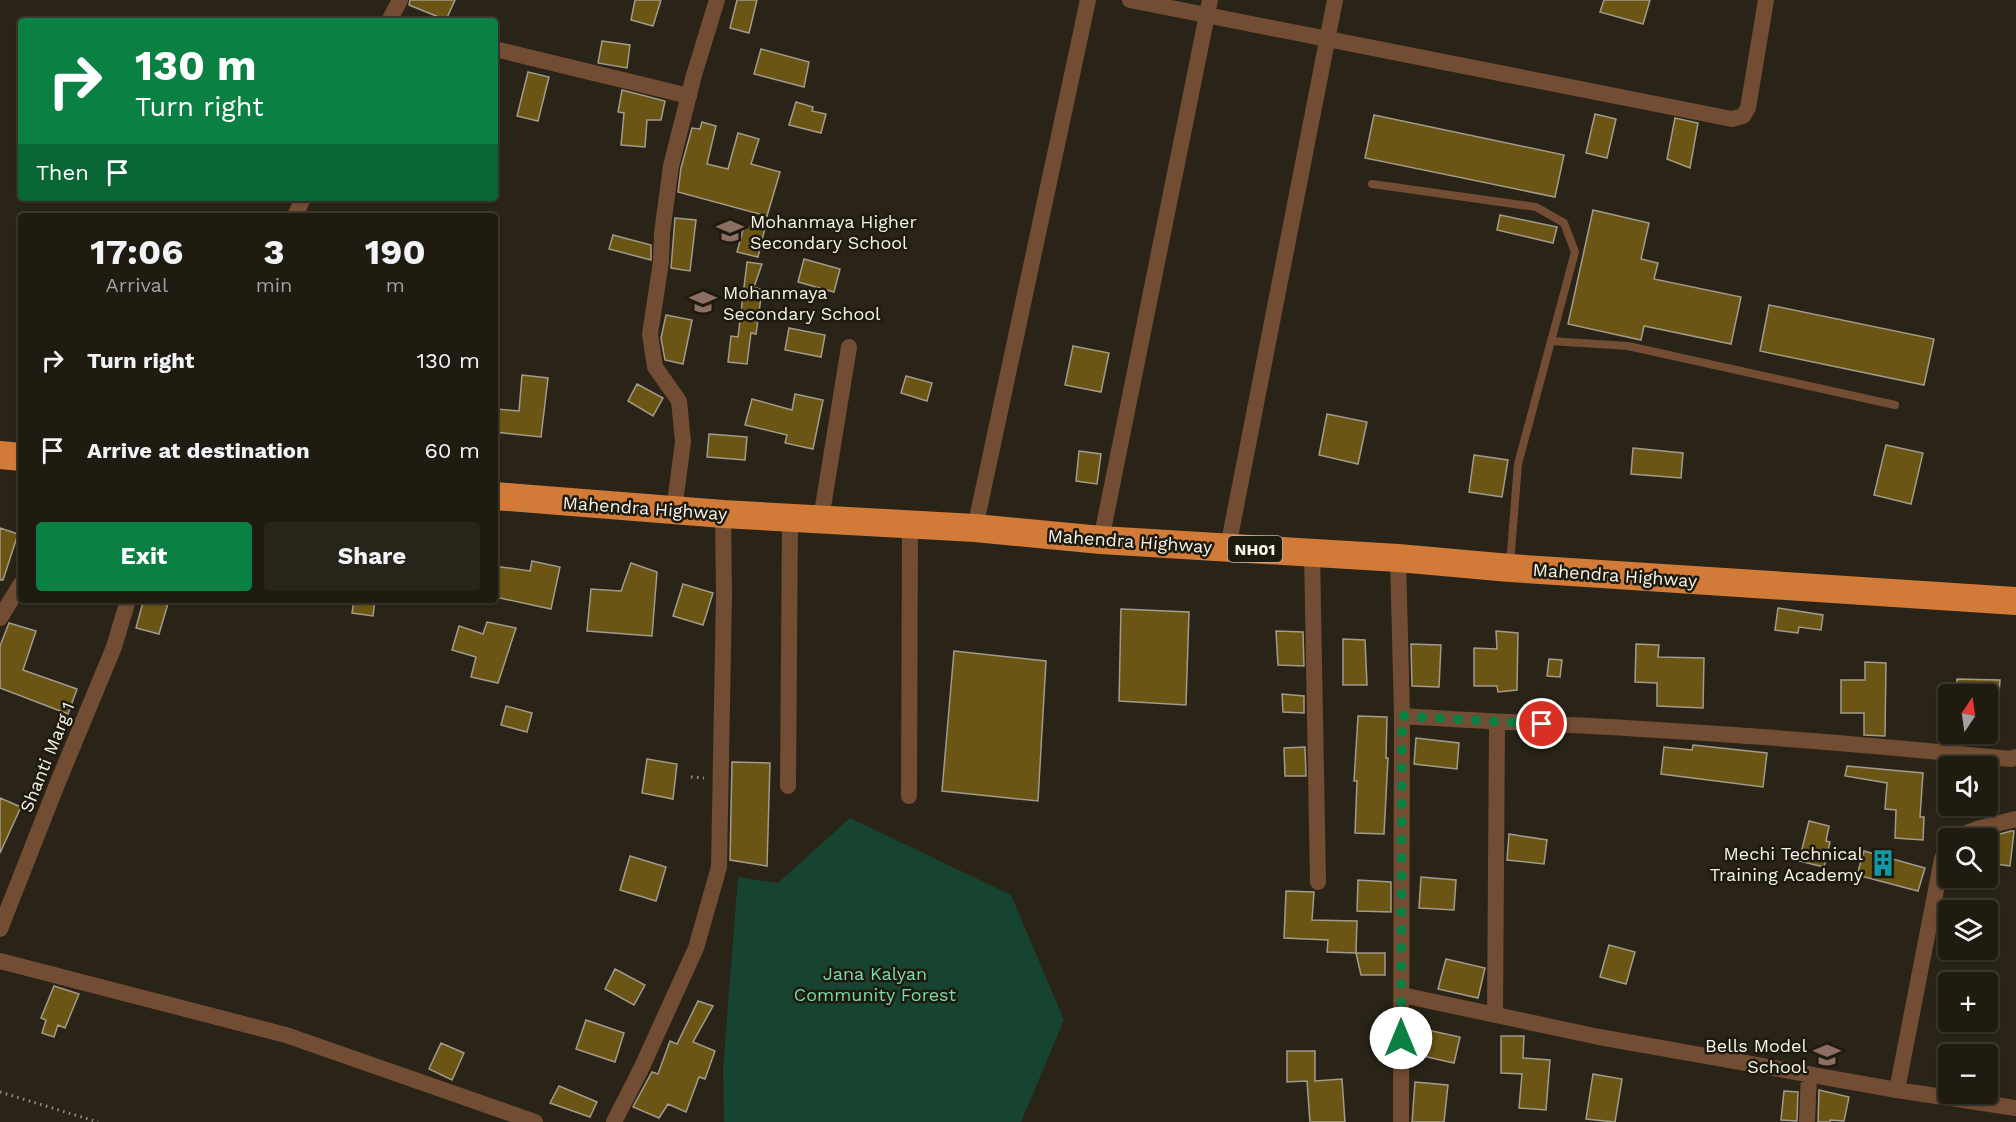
<!DOCTYPE html>
<meta charset="utf-8">
<style>
:root{--surface:#1f1b11;--page:#27241a;--text:#f1f3f6;--muted:#a1a19f;--line:#3c3931;--accent:#0b8043}
body{margin:0;font-family:"Work Sans",sans-serif;background:var(--page);color:var(--text);height:100vh;display:flex;flex-direction:column;font-size:22px;white-space:nowrap}
*{box-sizing:border-box;margin:0}
p{font-size:20px;color:var(--muted)}
.icon{flex:none;width:33px;height:33px;fill:none;stroke:currentColor;stroke-width:2;stroke-linecap:round;stroke-linejoin:round}
.map{position:relative;flex:1;overflow:hidden}
.drawer{position:absolute;left:18px;top:213px;width:480px;height:390px;display:flex;flex-direction:column;background:var(--surface);border-radius:6px;box-shadow:0 2px 4px #0004,0 0 0 2px var(--line)}
.drawer>*{flex:none}
.guide{position:absolute;left:18px;top:18px;width:480px;height:183px;border-radius:6px;box-shadow:0 2px 4px #0004,0 0 0 2px var(--line);background:#0b8043;color:#fff;overflow:hidden}
.needle{width:39px;rotate:13deg}
.fabs{position:absolute;left:1938px;top:684px;display:grid;gap:12px}
.fabs a{display:grid;place-items:center;width:60px;height:60px;border-radius:6px;background:var(--surface);box-shadow:0 2px 4px #0004,0 0 0 2px var(--line);font-size:30px}
.pin{position:absolute;display:grid;place-items:center;width:51px;height:51px;color:#fff;margin:-26px;border:3px solid #fff;border-radius:50%;box-shadow:0 2px 6px #0007}
.me{position:absolute;width:66px;margin:-33px;rotate:0deg;stroke-linejoin:round;filter:drop-shadow(0 0 4px #0008)}
.turn{display:flex;align-items:center;gap:21px;height:126px;padding:0 18px;font-size:27px}
.turn .icon{width:78px;height:78px;stroke-width:2.5}
.turn b{display:block;font-size:42px;line-height:51px}
.then{display:flex;align-items:center;height:57px;padding:0 18px;background:#0003;gap:12px;font-size:22px}
.eta{display:flex;justify-content:space-evenly;align-items:center;height:102px;text-align:center}
.eta b{font-size:36px;font-weight:700;line-height:42px}
.cta{display:flex;gap:12px;margin-top:auto;padding:12px 18px}
.cta a{flex:1;height:69px;border-radius:6px;background:var(--accent);color:#fff;font-size:24px;font-weight:700;line-height:69px;text-align:center}
.cta a+a{background:var(--page);color:var(--text)}
ul{padding:0;list-style:none}
li{display:flex;align-items:center;gap:18px;height:90px;padding:0 18px}
li div{flex:1}
li b{display:block;font-size:22px}
li em{font-style:normal}
.map>svg:first-child{display:block}
.green{fill:#164431}
.building{fill:#6b5514;stroke:#a29b8c;stroke-width:1.5}
.lines{fill:none;stroke-linecap:round;stroke-linejoin:round}
.path{stroke:#959186;stroke-width:3;stroke-dasharray:1.5 4.5;stroke-linecap:butt}
.service{stroke:#734d33;stroke-width:8}
.minor{stroke:#734d33;stroke-width:16}
.trunk{stroke:#d27b38;stroke-width:28}
.route{stroke:#0b8043;stroke-width:10;stroke-dasharray:0 18}
.labels{text-anchor:middle;dominant-baseline:central;stroke-width:5;stroke-linejoin:round;paint-order:stroke}
.shield{fill:#1f1a0e;stroke:#b6b2a8;stroke-width:1.5}
.shield-label{font-size:16px;font-weight:bold;fill:#f6f3ea}
.poi-label{font-size:18px;fill:#f6f3ea;stroke:#1f1a0e;text-anchor:start}
.street-label{font-size:18px;fill:#f6f3ea;stroke:#1f1a0e}
.park-label{font-size:18px;fill:#77dbaf;stroke:#1f1a0e}
</style>
<div class="map">
<svg width="2016" height="1122" viewBox="0 0 2016 1122">
<rect width="100%" height="100%" fill="#292417"/>
<path class="green" d="M 850,818 L 1011,895 L 1064,1020 L 1021,1122 L 724,1122 L 723,1069 L 738,877 L 778,883 Z"/>
<path class="building" d="M 410,0 L 455,0 L 446,20 L 409,5 Z
M 635,0 L 661,0 L 653,26 L 631,20 Z
M 737,0 L 757,0 L 749,33 L 730,28 Z
M 1604,0 L 1650,0 L 1643,24 L 1600,12 Z
M 602,41 L 630,45 L 627,68 L 598,63 Z
M 761,49 L 809,62 L 804,87 L 754,74 Z
M 528,72 L 549,77 L 538,121 L 517,116 Z
M 622,90 L 665,101 L 661,120 L 647,120 L 645,147 L 621,145 L 624,113 L 618,112 Z
M 796,102 L 813,107 L 812,111 L 826,114 L 821,133 L 789,125 Z
M 1595,114 L 1616,119 L 1607,158 L 1586,153 Z
M 1374,115 L 1564,155 L 1555,197 L 1365,158 Z
M 1675,118 L 1698,123 L 1690,168 L 1667,159 Z
M 702,122 L 716,126 L 707,164 L 728,169 L 738,133 L 759,139 L 751,164 L 780,172 L 767,216 L 678,192 L 681,168 L 692,128 L 700,129 Z
M 1593,210 L 1649,223 L 1641,259 L 1658,263 L 1654,279 L 1741,297 L 1731,344 L 1644,326 L 1641,340 L 1568,324 Z
M 1500,215 L 1557,227 L 1553,243 L 1497,230 Z
M 675,218 L 696,220 L 690,271 L 671,268 Z
M 744,226 L 765,228 L 758,257 L 737,252 Z
M 613,235 L 651,245 L 651,260 L 609,249 Z
M 804,259 L 840,269 L 834,292 L 798,282 Z
M 747,262 L 762,264 L 754,287 L 762,290 L 756,334 L 751,333 L 747,364 L 728,362 L 731,336 L 738,337 Z
M 1769,305 L 1934,339 L 1924,385 L 1760,351 Z
M 666,315 L 692,320 L 683,364 L 665,360 L 661,338 Z
M 789,328 L 825,335 L 821,357 L 785,350 Z
M 1073,346 L 1109,353 L 1101,392 L 1065,385 Z
M 522,375 L 548,378 L 541,437 L 495,432 L 498,409 L 519,411 Z
M 906,376 L 932,383 L 927,401 L 901,393 Z
M 637,384 L 663,398 L 653,416 L 628,401 Z
M 795,394 L 823,400 L 813,449 L 785,443 L 787,435 L 745,425 L 752,399 L 792,410 Z
M 1327,414 L 1367,422 L 1358,464 L 1319,455 Z
M 709,434 L 747,437 L 745,460 L 707,457 Z
M 1886,445 L 1923,453 L 1911,504 L 1874,495 Z
M 1633,448 L 1683,453 L 1681,478 L 1631,474 Z
M 1079,451 L 1101,454 L 1097,484 L 1076,481 Z
M 1474,455 L 1508,460 L 1502,497 L 1469,492 Z
M 0,528 L 18,534 L 3,580 L 0,580 Z
M 532,561 L 560,567 L 551,609 L 495,597 L 495,566 L 530,571 Z
M 631,563 L 657,572 L 652,636 L 587,631 L 591,589 L 621,591 Z
M 683,584 L 713,593 L 703,625 L 673,616 Z
M 148,600 L 169,600 L 159,634 L 136,628 L 143,602 L 147,603 Z
M 354,600 L 375,600 L 373,616 L 352,613 Z
M 1778,608 L 1823,615 L 1821,630 L 1799,627 L 1798,633 L 1775,630 Z
M 1121,609 L 1189,612 L 1186,705 L 1119,701 Z
M 487,622 L 516,628 L 498,683 L 471,677 L 476,657 L 452,650 L 459,626 L 483,634 Z
M 9,623 L 36,631 L 23,670 L 77,689 L 68,714 L 0,688 L 0,646 Z
M 1276,631 L 1303,632 L 1304,666 L 1278,665 Z
M 1496,631 L 1518,633 L 1517,690 L 1498,692 L 1497,686 L 1474,686 L 1474,648 L 1497,649 Z
M 1343,639 L 1365,640 L 1367,685 L 1343,685 Z
M 1411,644 L 1441,645 L 1439,687 L 1412,686 Z
M 1636,644 L 1659,645 L 1658,657 L 1704,658 L 1703,708 L 1657,706 L 1657,683 L 1635,682 Z
M 954,651 L 1046,661 L 1038,801 L 942,791 Z
M 1549,659 L 1562,660 L 1560,677 L 1547,676 Z
M 1865,662 L 1886,663 L 1885,736 L 1864,735 L 1864,713 L 1841,713 L 1841,680 L 1865,680 Z
M 1957,679 L 2000,680 L 1999,694 L 1956,694 Z
M 1282,694 L 1304,696 L 1304,713 L 1283,712 Z
M 506,706 L 532,713 L 527,732 L 501,725 Z
M 1358,716 L 1387,717 L 1386,758 L 1388,758 L 1384,834 L 1355,833 L 1357,781 L 1354,781 Z
M 1416,738 L 1459,743 L 1457,769 L 1414,764 Z
M 1693,745 L 1767,753 L 1763,787 L 1661,774 L 1664,747 L 1692,750 Z
M 1305,747 L 1306,776 L 1285,776 L 1284,748 Z
M 647,759 L 677,764 L 673,799 L 642,793 Z
M 732,762 L 770,763 L 767,866 L 730,860 Z
M 1847,766 L 1923,773 L 1920,817 L 1924,817 L 1923,840 L 1895,838 L 1896,810 L 1885,809 L 1887,783 L 1845,776 Z
M 0,798 L 21,807 L 0,853 Z
M 1809,821 L 1829,826 L 1826,841 L 1830,842 L 1824,867 L 1799,861 Z
M 2011,831 L 2014,831 L 2010,866 L 1988,863 L 1989,837 Z
M 1509,834 L 1547,840 L 1544,864 L 1507,860 Z
M 1864,851 L 1925,868 L 1918,891 L 1857,875 Z
M 630,856 L 666,867 L 656,901 L 620,890 Z
M 1421,877 L 1456,880 L 1454,910 L 1419,908 Z
M 1358,880 L 1391,882 L 1391,912 L 1357,911 Z
M 1286,891 L 1314,892 L 1312,920 L 1357,921 L 1356,953 L 1327,952 L 1328,940 L 1284,938 Z
M 1609,945 L 1635,952 L 1626,984 L 1600,977 Z
M 1356,953 L 1385,953 L 1385,975 L 1361,975 Z
M 1446,959 L 1485,968 L 1478,998 L 1438,989 Z
M 615,969 L 645,985 L 634,1005 L 605,989 Z
M 54,986 L 79,994 L 65,1028 L 58,1025 L 54,1037 L 42,1033 L 46,1020 L 41,1018 Z
M 698,1001 L 713,1006 L 693,1042 L 715,1051 L 705,1079 L 699,1077 L 686,1112 L 668,1104 L 659,1118 L 633,1107 L 652,1072 L 658,1074 L 670,1041 L 677,1044 Z
M 586,1020 L 624,1033 L 615,1062 L 576,1049 Z
M 1423,1029 L 1460,1037 L 1454,1063 L 1418,1055 Z
M 1501,1036 L 1524,1036 L 1523,1058 L 1550,1060 L 1546,1110 L 1519,1108 L 1522,1074 L 1501,1073 Z
M 441,1043 L 464,1053 L 452,1080 L 429,1069 Z
M 1287,1051 L 1315,1051 L 1315,1081 L 1342,1079 L 1345,1122 L 1310,1122 L 1307,1081 L 1287,1082 Z
M 1593,1074 L 1622,1079 L 1615,1122 L 1586,1119 Z
M 1415,1082 L 1448,1085 L 1444,1122 L 1412,1122 Z
M 559,1086 L 597,1102 L 590,1117 L 550,1103 Z
M 1819,1090 L 1849,1097 L 1844,1121 L 1830,1120 L 1830,1122 L 1818,1122 Z
M 1784,1091 L 1798,1092 L 1797,1121 L 1781,1120 Z"/>
<g class="lines">
<path class="path" d="M 691,777 L 704,778
M 0,1092 L 98,1122"/>
<path class="service" d="M 1372,184 L 1536,207 L 1564,223 L 1575,252 L 1518,464 L 1510,564
M 1551,341 L 1628,346 L 1895,405"/>
<path class="minor" d="M 1130,0 L 1732,119 L 1743,116 L 1748,108 L 1766,0
M 389,21 L 400,0
M 495,49 L 689,96
M 295,216 L 303,198
M 674,510 L 683,442 L 679,401 L 655,367 L 650,334 L 661,262 L 662,233 L 671,166 L 694,75 L 717,0
M 821,519 L 849,347
M 975,528 L 1088,0
M 1101,540 L 1210,0
M 1228,547 L 1335,0
M 1312,552 L 1318,882
M 1398,558 L 1402,716 L 1401,1122
M 0,618 L 21,584
M 1402,716 C 1487,722 1572,724 1657,730 C 1775,737 1893,747 2011,759 L 2016,757
M 788,786 L 790,517
M 909,796 L 910,524
M 1954,838 L 1980,828 L 2016,819
M 0,929 L 58,782 L 114,647 L 128,600
M 0,961 L 286,1035 L 535,1122
M 1402,995 L 1599,1037 L 1897,1090 L 2016,1108
M 1495,1015 L 1497,723
M 1897,1090 L 1942,859 L 1948,845
M 614,1122 L 641,1069 L 696,948 L 719,867 L 724,594 L 723,514
M 1807,1122 L 1809,1074"/>
<path class="trunk" d="M 0,455 L 21,457
M 495,496 L 723,514 L 975,528 L 1101,540 L 1398,558 L 1510,568 L 2016,601"/>
</g>
<g class="lines">
<path class="route" d="M 1401,1038 L 1402,716 L 1542,724"/>
</g>
<defs>
<symbol id="school-bare" viewBox="-9 -9 18 18"><path d="M0-5L7-2L0 1L-7-2ZM-4 1L0 2.5L4 1V4Q0 6-4 4Z" fill="#8d6e63" stroke="#1f1a0e" stroke-width="2.5" paint-order="stroke"/></symbol>
<symbol id="building-bare" viewBox="-9 -9 18 18"><path d="M-4-6H4V6H1V3H-1V6H-4ZM-2.5-4.3h1.7v1.8h-1.7ZM.8-4.3h1.7v1.8H.8ZM-2.5-1h1.7V.8h-1.7ZM.8-1h1.7V.8H.8Z" fill="#0f9aa8" stroke="#1f1a0e" stroke-width="2.5" paint-order="stroke"/></symbol>
</defs>
<g fill-rule="evenodd">
<use href="#school-bare" x="711" y="212" width="38" height="38"/>
<use href="#school-bare" x="684" y="283" width="38" height="38"/>
<use href="#building-bare" x="1864" y="844" width="38" height="38"/>
<use href="#school-bare" x="1808" y="1036" width="38" height="38"/>
</g>
<g class="labels">
<rect class="shield" x="1228" y="536" width="54" height="26" rx="4.5"/>
<g class="shield-label">
<text x="1255" y="549">NH01</text>
</g>
<g class="poi-label">
<text x="750" y="221">Mohanmaya Higher<tspan x="750" dy="21">Secondary School</tspan></text>
<text x="723" y="292">Mohanmaya<tspan x="723" dy="21">Secondary School</tspan></text>
<text x="1863" y="853" text-anchor="end">Mechi Technical<tspan x="1863" dy="21">Training Academy</tspan></text>
<text x="1807" y="1045" text-anchor="end">Bells Model<tspan x="1807" dy="21">School</tspan></text>
</g>
<g class="street-label">
<text transform="translate(645 508) rotate(4)">Mahendra Highway</text>
<text transform="translate(1130 541) rotate(4)">Mahendra Highway</text>
<text transform="translate(1615 575) rotate(4)">Mahendra Highway</text>
<text transform="translate(47 757) rotate(-68)">Shanti Marg 1</text>
</g>
<g class="park-label">
<text x="875" y="973">Jana Kalyan<tspan x="875" dy="21">Community Forest</tspan></text>
</g>
</g>
</svg>
<div class="fabs">
<a><svg class="needle" viewBox="-14 -14 28 28"><path d="M0-13l5 13h-10z" fill="#e53935"/><path d="M0 13l5-13h-10z" fill="#a1a19f"/></svg></a>
<a><svg class="icon" aria-label="sound" viewBox="0 0 24 24"><path d="M4 9h4l5-4v14l-5-4H4zM17 9q2 3 0 6"/></svg></a>
<a><svg class="icon" aria-label="search" viewBox="0 0 24 24"><circle cx="10" cy="10" r="6"/><path d="M15 15l6 6"/></svg></a>
<a><svg class="icon" aria-label="layers" viewBox="0 0 24 24"><path d="M12 4l9 5-9 5-9-5zM3 14l9 5 9-5"/></svg></a>
<a>+</a>
<a>−</a>
</div>
<div class="pin" style="left:1542px;top:724px;background:#d93025"><svg class="icon" aria-label="arrive" viewBox="0 0 24 24"><path d="M6 21V4h12l-3 4 3 4H6"/></svg></div>
<svg class="me" style="left:1401px;top:1038px" viewBox="-20 -20 40 40"><circle r="19" fill="#fff"/><path d="M0-13L10 11 0 6-10 11z" fill="#0b8043"/></svg>
<div class="guide">
<div class="turn"><svg class="icon" aria-label="right" viewBox="0 0 24 24"><path d="M7 20v-9h11M14 6l5 5-5 5"/></svg><div><b>130 m</b>Turn right</div></div>
<div class="then">Then<svg class="icon" aria-label="arrive" viewBox="0 0 24 24"><path d="M6 21V4h12l-3 4 3 4H6"/></svg></div>
</div>
<section class="drawer">
<div class="eta">
<div><b>17:06</b><p>Arrival</p></div>
<div><b>3</b><p>min</p></div>
<div><b>190</b><p>m</p></div>
</div>
<ul>
<li><svg class="icon" aria-label="right" viewBox="0 0 24 24"><path d="M7 20v-9h11M14 6l5 5-5 5"/></svg><div><b>Turn right</b></div><em>130 m</em></li>
<li><svg class="icon" aria-label="arrive" viewBox="0 0 24 24"><path d="M6 21V4h12l-3 4 3 4H6"/></svg><div><b>Arrive at destination</b></div><em>60 m</em></li>
</ul>
<div class="cta"><a>Exit</a><a>Share</a></div>
</section>
</div>
